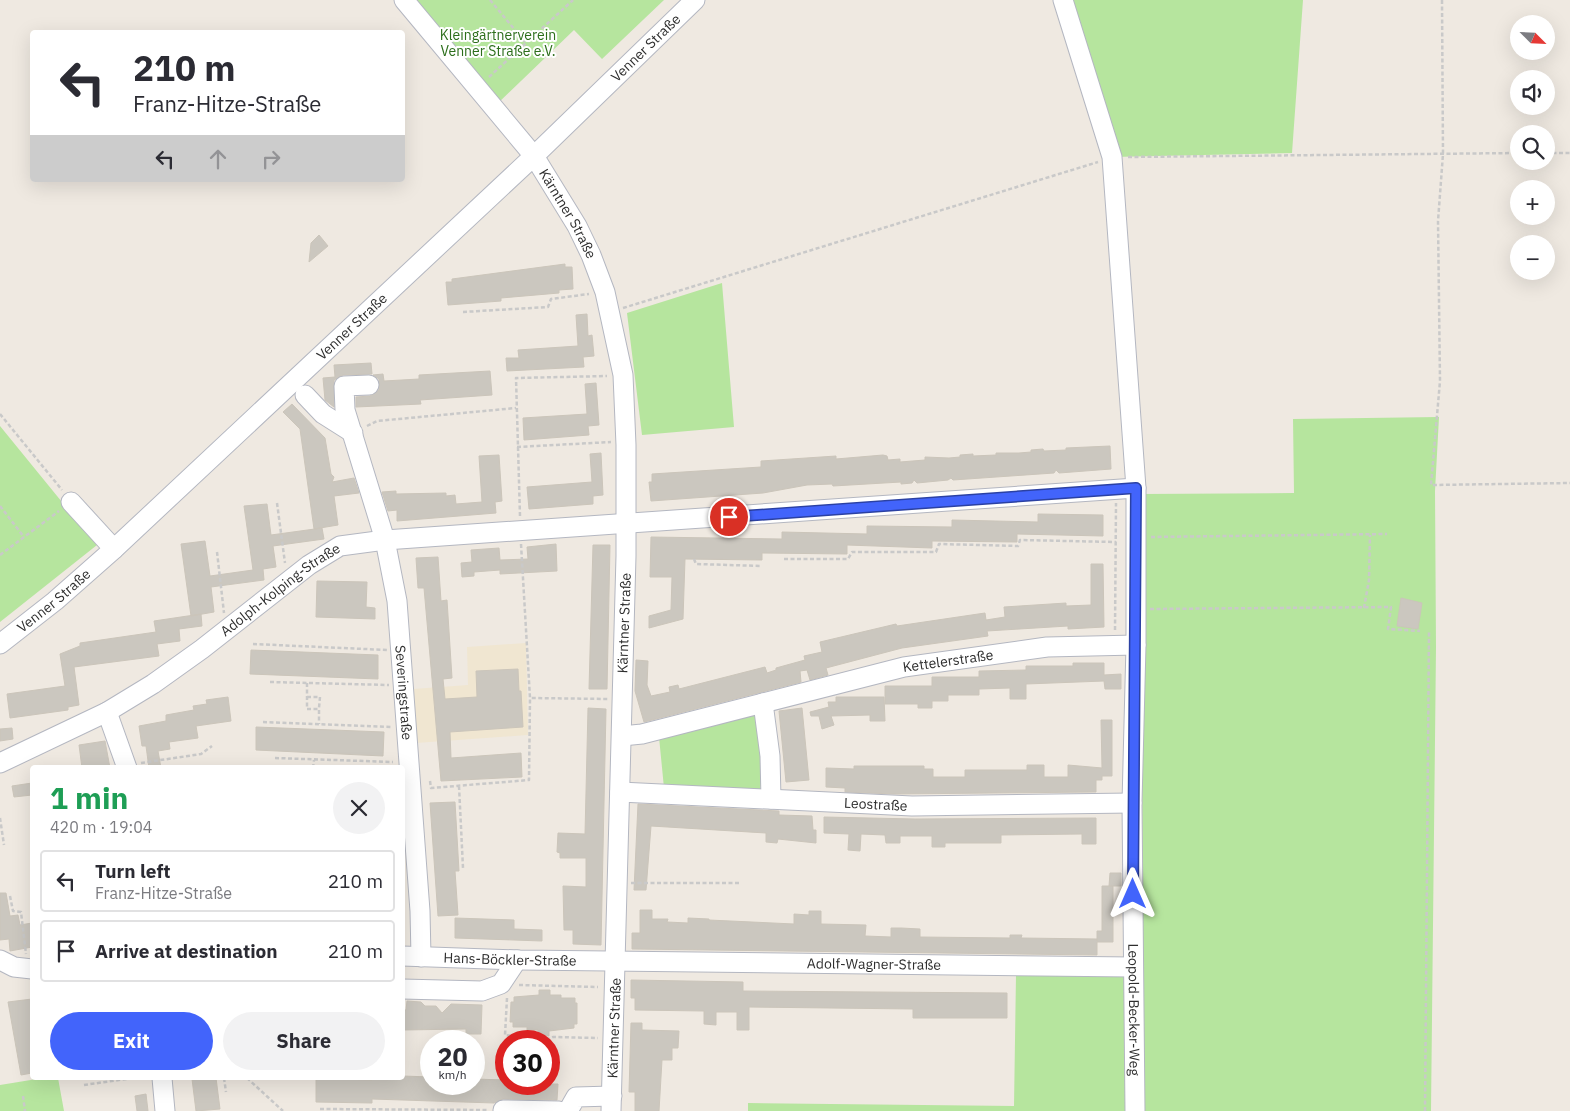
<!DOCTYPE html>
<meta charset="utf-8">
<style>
:root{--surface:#fff;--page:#f2f2f3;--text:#2b2b33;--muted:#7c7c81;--line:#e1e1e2;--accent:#4264fb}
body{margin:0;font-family:"IBM Plex Sans",sans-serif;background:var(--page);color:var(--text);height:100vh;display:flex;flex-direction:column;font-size:19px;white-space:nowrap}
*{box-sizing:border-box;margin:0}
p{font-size:16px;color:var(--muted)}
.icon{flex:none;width:28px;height:28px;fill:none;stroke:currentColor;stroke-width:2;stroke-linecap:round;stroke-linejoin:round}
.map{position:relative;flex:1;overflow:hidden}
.sheet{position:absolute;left:30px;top:765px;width:375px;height:315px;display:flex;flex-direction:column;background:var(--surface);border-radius:5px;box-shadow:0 5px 20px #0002}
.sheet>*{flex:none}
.hud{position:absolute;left:30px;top:30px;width:375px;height:152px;border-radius:5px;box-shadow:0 5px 20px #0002;background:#fff;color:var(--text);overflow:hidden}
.needle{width:32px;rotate:114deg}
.tools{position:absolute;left:1510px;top:15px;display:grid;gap:10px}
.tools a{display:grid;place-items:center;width:45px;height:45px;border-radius:50%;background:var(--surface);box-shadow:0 5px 20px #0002;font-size:25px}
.speed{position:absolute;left:420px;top:1030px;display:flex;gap:10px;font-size:25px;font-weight:700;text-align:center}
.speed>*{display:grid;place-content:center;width:65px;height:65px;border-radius:50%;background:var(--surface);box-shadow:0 5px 20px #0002;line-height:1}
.speed small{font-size:12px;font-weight:400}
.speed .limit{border:8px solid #d22;background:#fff;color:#111}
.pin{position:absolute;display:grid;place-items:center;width:42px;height:42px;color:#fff;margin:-21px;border:2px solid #fff;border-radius:50%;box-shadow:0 1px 5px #0007}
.me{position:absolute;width:55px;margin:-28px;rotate:0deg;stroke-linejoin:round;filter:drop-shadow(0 0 4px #0008)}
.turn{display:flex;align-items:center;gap:18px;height:105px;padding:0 20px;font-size:22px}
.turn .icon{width:65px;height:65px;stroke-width:2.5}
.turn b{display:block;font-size:35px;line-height:42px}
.lanes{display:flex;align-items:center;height:48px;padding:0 20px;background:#0003;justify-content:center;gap:25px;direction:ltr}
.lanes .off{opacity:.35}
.round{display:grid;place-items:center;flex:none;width:52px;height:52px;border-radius:26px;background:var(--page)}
.summary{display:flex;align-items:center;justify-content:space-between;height:85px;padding:0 20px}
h1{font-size:30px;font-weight:700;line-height:38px;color:#1e9e55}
.button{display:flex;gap:10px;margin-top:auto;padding:10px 20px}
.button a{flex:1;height:58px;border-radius:30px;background:var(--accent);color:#fff;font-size:20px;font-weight:700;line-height:58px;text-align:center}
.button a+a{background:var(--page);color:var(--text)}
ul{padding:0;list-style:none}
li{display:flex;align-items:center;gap:15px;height:62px;margin:0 10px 8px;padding:0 10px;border:2px solid var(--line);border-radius:5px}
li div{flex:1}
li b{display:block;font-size:19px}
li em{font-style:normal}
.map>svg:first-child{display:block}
.education{fill:#f0e6d1}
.green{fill:#b6e59e}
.building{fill:#cbc7bf;stroke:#cbc5ba}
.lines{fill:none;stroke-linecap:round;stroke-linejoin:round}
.minor-casing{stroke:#b4b7c1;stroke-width:21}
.path{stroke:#c9c9c9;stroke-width:2.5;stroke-dasharray:4 2.5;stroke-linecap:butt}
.minor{stroke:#fff;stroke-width:19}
.route-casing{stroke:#2b41a3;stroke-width:12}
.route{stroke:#4264fb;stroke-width:9}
.labels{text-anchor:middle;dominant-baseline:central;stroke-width:4;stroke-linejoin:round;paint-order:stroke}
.park-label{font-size:14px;fill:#2c6e1b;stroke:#fff}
.street-label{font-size:14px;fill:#2e2e2e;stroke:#fff}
</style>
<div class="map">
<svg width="1570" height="1111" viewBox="0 0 1570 1111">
<rect width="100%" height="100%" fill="#efe9e1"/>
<path class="education" d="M 526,643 L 528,735 L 416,743 L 413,689 L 468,685 L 467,647 Z"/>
<path class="green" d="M 408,0 L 664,0 L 602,59 L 574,30 L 495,106 Z
M 1056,0 L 1303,0 L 1292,153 L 1112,157 Z
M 722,283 L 734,427 L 642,435 L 627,313 Z
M 1439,417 L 1435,491 L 1436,647 L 1431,1111 L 748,1111 L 748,1103 L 1014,1106 L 1016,975 L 1143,977 L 1141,494 L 1294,493 L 1293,419 Z
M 0,426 L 97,545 L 0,622 Z
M 755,712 C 759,738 764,764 760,790 L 664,788 L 659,737 Z
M 43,1078 L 58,1078 L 64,1111 L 0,1111 L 0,1085 Z"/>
<path class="building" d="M 319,235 L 328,246 L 309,262 L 311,243 Z
M 565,264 L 565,267 L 572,267 L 573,289 L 559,290 L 559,293 L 501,298 L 501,301 L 448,305 L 446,282 L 452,282 L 452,279 Z
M 587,314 L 588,336 L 592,335 L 594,356 L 583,357 L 584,367 L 507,371 L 506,358 L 519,358 L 518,350 L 578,346 L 576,315 Z
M 371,363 L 372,374 L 343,375 L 334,380 L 334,407 L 325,400 L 323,378 L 335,377 L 334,365 Z
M 490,371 L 492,395 L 420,400 L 421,404 L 356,407 L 356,397 L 370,396 L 379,390 L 379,379 L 373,375 L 383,374 L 384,381 L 419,379 L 419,375 Z
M 596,383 L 599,425 L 588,426 L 589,435 L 524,440 L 523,418 L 587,414 L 585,384 Z
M 292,404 L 325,438 L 331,474 L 334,477 L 332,482 L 354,478 L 359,493 L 334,496 L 338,525 L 314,529 L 300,429 L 283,412 Z
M 1110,446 L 1111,469 L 1059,473 L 1056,470 L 1054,473 L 953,480 L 951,478 L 948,480 L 917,483 L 914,480 L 912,483 L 901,484 L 901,482 L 833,486 L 832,484 L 807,485 L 763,493 L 651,501 L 649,482 L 652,482 L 652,474 L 761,467 L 761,461 L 836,456 L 836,459 L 883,455 L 887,456 L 888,460 L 900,459 L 900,462 L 925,460 L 925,457 L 949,458 L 960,457 L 960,455 L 973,454 L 973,456 L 996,455 L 996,453 L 1019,453 L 1031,452 L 1031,450 L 1043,449 L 1044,451 L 1066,450 L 1066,448 Z
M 601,453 L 603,495 L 593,496 L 593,504 L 529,509 L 527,487 L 592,482 L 590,454 Z
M 499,455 L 502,501 L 495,502 L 496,513 L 397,521 L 397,510 L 388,511 L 382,492 L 396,491 L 396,494 L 446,493 L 446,496 L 455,495 L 456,504 L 482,502 L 479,456 Z
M 267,504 L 271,535 L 322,528 L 324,539 L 273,546 L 276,567 L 263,569 L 264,580 L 211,587 L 214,612 L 191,616 L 181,544 L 205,541 L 210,576 L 253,570 L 244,506 Z
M 1038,514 L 1103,515 L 1103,536 L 1017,534 L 1017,542 L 932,541 L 932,548 L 847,545 L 847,554 L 762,553 L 762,560 L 685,559 L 683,619 L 649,628 L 649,616 L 671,610 L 672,577 L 650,577 L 651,537 L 782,539 L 782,532 L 867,534 L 867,526 L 952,527 L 952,520 L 1038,522 Z
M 556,544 L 557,571 L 500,574 L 500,570 L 474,572 L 474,576 L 462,577 L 461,563 L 472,562 L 471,550 L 499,548 L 500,560 L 528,559 L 527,547 Z
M 593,545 L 610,545 L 607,689 L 589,689 Z
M 438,557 L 441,601 L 447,600 L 452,678 L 443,679 L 445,699 L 477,697 L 476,671 L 518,669 L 519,691 L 521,691 L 523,727 L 450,732 L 451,758 L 521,753 L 522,777 L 441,781 L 424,588 L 418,588 L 416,558 Z
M 1091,564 L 1103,564 L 1104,627 L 1068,629 L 1068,626 L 987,631 L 988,636 L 902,648 L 826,668 L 828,675 L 810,680 L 807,670 L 800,671 L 801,682 L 644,722 L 635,691 L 636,660 L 648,661 L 647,685 L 651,696 L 670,692 L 669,687 L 678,685 L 679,689 L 765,667 L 767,673 L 776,670 L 776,668 L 805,660 L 804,656 L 822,652 L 820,642 L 896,624 L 897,626 L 985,613 L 986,620 L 1005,617 L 1004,607 L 1066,603 L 1066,606 L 1091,605 Z
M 317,581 L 367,582 L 366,607 L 375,608 L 375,619 L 316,617 Z
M 1401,598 L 1422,603 L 1418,629 L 1397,626 Z
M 201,614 L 202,626 L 179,629 L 180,641 L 157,644 L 159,656 L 74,667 L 79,705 L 68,707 L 68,710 L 10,718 L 7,694 L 65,686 L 60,654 L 80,646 L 80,643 L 156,632 L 154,621 Z
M 251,650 L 378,655 L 378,679 L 250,674 Z
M 1073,663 L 1104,663 L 1104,675 L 1121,674 L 1121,689 L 1105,689 L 1104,681 L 1026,684 L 1026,699 L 1010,699 L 1010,688 L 979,689 L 979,695 L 948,695 L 948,701 L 932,701 L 932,708 L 918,708 L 918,704 L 885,704 L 885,686 L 932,686 L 932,677 L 979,677 L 979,671 L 1026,670 L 1026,666 L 1073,666 Z
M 228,697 L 231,721 L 196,726 L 198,738 L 169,742 L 170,749 L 158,751 L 161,768 L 149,768 L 146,746 L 142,746 L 139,726 L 166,721 L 166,715 L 194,710 L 193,706 L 207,704 L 206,700 Z
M 836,697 L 884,697 L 885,721 L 870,721 L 870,715 L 831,716 L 834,725 L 822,729 L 819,716 L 811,716 L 810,712 L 829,707 L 828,702 L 836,702 Z
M 588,708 L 606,709 L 601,945 L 573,944 L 573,930 L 564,930 L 563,886 L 586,887 L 586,858 L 560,858 L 560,853 L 557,852 L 558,833 L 585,834 Z
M 802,708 L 809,780 L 786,782 L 779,711 Z
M 1101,720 L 1112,720 L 1112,776 L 1102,776 L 1102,780 L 1096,780 L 1096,792 L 894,794 L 845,792 L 845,788 L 826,787 L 826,768 L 854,769 L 854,766 L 924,766 L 924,769 L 933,769 L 933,777 L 965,777 L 965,770 L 1027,770 L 1027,765 L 1044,765 L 1044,777 L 1068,777 L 1068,765 L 1102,768 Z
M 256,727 L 384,732 L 383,756 L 256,750 Z
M 12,728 L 13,739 L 0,741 L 0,729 Z
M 105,741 L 110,768 L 82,768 L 79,745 Z
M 32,783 L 32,795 L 14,797 L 12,786 Z
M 455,802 L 459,871 L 455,871 L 458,915 L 438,916 L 430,803 Z
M 638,804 L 779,811 L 779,815 L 812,816 L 813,830 L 816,830 L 816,843 L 778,839 L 777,843 L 766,842 L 766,833 L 651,826 L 646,890 L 634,890 Z
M 824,817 L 915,819 L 1096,818 L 1096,844 L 1082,844 L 1082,834 L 1001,835 L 1001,843 L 945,843 L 945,847 L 932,847 L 932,836 L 900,836 L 900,843 L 886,843 L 885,835 L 861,834 L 860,851 L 848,850 L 849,834 L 824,833 Z
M 1110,873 L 1121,873 L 1121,886 L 1109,886 Z
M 1102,886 L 1113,886 L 1113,942 L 1097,942 L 1097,955 L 632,949 L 632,933 L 640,933 L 640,910 L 652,910 L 652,919 L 668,919 L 667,922 L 688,923 L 688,918 L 709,919 L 709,920 L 794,924 L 794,914 L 809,915 L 809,911 L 821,911 L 821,924 L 866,925 L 865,936 L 891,937 L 891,928 L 901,928 L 920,929 L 920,937 L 1010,938 L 1010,935 L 1022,935 L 1021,938 L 1097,939 L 1097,941 L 1097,931 L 1102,931 Z
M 0,893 L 6,893 L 10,916 L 18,915 L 20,925 L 32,923 L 32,947 L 10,951 L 9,939 L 0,940 Z
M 455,918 L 514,920 L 514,929 L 542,930 L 542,941 L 455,938 Z
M 631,980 L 743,982 L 743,991 L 1007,993 L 1007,1018 L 913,1018 L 913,1009 L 749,1007 L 749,1030 L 737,1030 L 737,1012 L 716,1012 L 716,1025 L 704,1024 L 704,1011 L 635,1010 L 635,998 L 631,998 Z
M 539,990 L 550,990 L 550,995 L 561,995 L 561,998 L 575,998 L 575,1003 L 577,1003 L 577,1024 L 574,1024 L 574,1028 L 549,1031 L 549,1036 L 538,1035 L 538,1030 L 527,1030 L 527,1027 L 513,1027 L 513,1022 L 510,1022 L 511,1002 L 514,1002 L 514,997 L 539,995 Z
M 32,999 L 32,1073 L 21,1075 L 8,1002 Z
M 407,1001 L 421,1002 L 425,1006 L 436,1006 L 442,1013 L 451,1004 L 482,1005 L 481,1034 L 466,1034 L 466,1029 L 402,1030 L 402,1010 L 406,1010 Z
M 631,1023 L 642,1023 L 642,1030 L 679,1031 L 678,1048 L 672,1048 L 672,1060 L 662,1060 L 659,1111 L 635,1111 L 635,1092 L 629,1092 Z
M 402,1076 L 431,1077 L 431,1084 L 474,1084 L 474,1079 L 506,1080 L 506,1084 L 558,1084 L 557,1100 L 503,1099 L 494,1103 L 372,1099 L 372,1103 L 316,1102 L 316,1078 L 372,1080 L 372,1078 Z
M 196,1078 L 216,1078 L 220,1109 L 196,1111 L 192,1079 Z
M 146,1094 L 148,1111 L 137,1111 L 135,1096 Z"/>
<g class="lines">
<defs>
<g id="minor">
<path id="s1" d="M 404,0 L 534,156 L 577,226 L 591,255 L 605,292 L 623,375 L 626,445 L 626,556 L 611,1111"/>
<path id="s2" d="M 1063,0 L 1112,157 L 1136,488 L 1136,645 L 1132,803 L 1135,1111"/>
<path id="s3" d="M 369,385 L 344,386 L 345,410 L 385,540 L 397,601 L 420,911 L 421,957"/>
<path d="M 305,395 L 323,414 L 353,433"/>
<path d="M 71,502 L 114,549"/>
<path id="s4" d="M 0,644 L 55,601 L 114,549 L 534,156 L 695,0"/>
<path d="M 763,703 L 770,756 L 771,799"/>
<path d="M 107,712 L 127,768"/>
<path id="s5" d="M 622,736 L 642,734 L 904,667 L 1047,647 L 1136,645"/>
<path id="s6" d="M 0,763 L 107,712 L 153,684 L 202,649 L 309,565 L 340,546 L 385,540 L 1136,488"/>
<path id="s7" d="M 620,792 L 912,806 L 1132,803"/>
<path id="s8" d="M 402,956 L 520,960 L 1133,967"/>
<path d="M 0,960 L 14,967 L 32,969"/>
<path d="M 402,989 L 482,991 L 501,984 L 517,960"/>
<path d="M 162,1078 L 165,1111"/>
<path d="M 503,1110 L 559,1111"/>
<path d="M 568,1111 L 576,1097 L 612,1096"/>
</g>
</defs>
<use href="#minor" class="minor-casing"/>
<path class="path" d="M 490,0 L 525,42
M 1442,0 L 1443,154 L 1438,221 L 1440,381 L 1431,485 L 1570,483
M 489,77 L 573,0
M 1546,153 L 1570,153
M 1128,157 L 1519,153
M 623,308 L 1098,162
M 463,312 L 548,307 L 551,299 L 589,294
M 0,414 L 62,490
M 367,426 L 377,421 L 516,408
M 517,447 L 611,442
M 277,503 L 285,563
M 0,506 L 24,537
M 520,516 L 516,378 L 607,376
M 1151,537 L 1387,534
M 521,544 L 530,698 L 608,699
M 217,552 L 224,613
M 0,555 L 59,511
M 694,559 L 696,564 L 762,566
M 784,559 L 848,559 L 852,552 L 936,552 L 939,544 L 1018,546 L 1020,540 L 1116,542
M 1364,608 L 1369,580 L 1370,535
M 1150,609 L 1391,607 L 1388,629 L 1420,631
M 1115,630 L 1116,503
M 253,644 L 387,650
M 270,682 L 389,685
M 307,683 L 307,709 L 319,709 L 319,724
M 307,697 L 320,697 L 319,708
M 263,722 L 391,727
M 275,758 L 393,762
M 141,763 L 201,754 L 212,746
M 313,768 L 314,760
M 430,781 L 431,788 L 529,780 L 530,698
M 459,786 L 463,868
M 0,818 L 4,845
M 631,883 L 740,883
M 10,896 L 13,911 L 21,912 L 26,954
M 519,985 L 598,987
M 507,998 L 505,1035 C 516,1036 547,1042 553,1037 L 598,1038
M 224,1078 L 226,1092
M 247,1078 L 283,1111
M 84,1085 L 133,1078
M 23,1096 L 25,1111
M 320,1109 L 489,1110
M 1425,1111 L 1429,631"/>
<use href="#minor" class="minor"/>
</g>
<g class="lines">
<defs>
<path id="route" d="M 729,517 L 1136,488 L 1133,894"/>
</defs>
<use href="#route" class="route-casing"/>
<use href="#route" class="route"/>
</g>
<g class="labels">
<g class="park-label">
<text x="498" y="35">Kleingärtnerverein<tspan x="498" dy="16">Venner Straße e.V.</tspan></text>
</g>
<g class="street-label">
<text stroke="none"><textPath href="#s4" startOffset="879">Venner Straße</textPath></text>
<text stroke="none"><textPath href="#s1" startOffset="270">Kärntner Straße</textPath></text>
<text stroke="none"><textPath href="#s4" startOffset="474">Venner Straße</textPath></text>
<text stroke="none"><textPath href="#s6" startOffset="331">Adolph-Kolping-Straße</textPath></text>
<text stroke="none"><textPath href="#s4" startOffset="69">Venner Straße</textPath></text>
<text transform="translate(624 623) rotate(-88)">Kärntner Straße</text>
<text stroke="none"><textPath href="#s5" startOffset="335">Kettelerstraße</textPath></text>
<text stroke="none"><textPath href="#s3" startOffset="339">Severingstraße</textPath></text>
<text stroke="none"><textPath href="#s7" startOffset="256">Leostraße</textPath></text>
<text stroke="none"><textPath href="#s8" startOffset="108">Hans-Böckler-Straße</textPath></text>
<text stroke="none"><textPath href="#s8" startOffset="472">Adolf-Wagner-Straße</textPath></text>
<text stroke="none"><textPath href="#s2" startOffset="1018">Leopold-Becker-Weg</textPath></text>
<text transform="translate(614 1028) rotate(-88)">Kärntner Straße</text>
</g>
</g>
</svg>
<div class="tools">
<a><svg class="needle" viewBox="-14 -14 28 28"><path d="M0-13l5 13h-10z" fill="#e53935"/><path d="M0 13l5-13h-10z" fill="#7c7c81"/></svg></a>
<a><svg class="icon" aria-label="sound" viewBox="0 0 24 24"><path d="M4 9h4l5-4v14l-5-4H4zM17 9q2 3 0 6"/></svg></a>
<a><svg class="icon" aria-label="search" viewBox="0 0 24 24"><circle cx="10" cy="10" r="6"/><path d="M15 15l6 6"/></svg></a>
<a>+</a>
<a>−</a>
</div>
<div class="speed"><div>20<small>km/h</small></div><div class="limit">30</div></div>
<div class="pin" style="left:729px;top:517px;background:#d93025"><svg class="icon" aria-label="arrive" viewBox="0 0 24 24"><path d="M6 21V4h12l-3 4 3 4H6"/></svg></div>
<svg class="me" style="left:1133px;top:894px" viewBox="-20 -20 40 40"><path d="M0-17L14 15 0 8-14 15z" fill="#4264fb" stroke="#fff" stroke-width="4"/></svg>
<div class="hud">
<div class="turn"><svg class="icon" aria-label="left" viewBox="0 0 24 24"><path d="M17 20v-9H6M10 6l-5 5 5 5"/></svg><div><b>210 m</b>Franz-Hitze-Straße</div></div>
<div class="lanes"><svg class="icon" aria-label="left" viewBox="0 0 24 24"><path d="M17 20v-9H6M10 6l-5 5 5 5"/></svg><svg class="icon off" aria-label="ahead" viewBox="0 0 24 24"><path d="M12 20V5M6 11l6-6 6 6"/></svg><svg class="icon off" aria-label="right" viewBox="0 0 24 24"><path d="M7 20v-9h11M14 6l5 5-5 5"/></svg></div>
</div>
<section class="sheet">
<div class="summary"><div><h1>1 min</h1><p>420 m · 19:04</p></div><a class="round"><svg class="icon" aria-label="close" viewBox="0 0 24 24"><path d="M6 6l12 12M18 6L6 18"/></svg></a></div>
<ul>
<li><svg class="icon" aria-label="left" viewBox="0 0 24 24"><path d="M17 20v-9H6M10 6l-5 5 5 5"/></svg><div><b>Turn left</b><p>Franz-Hitze-Straße</p></div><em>210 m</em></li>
<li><svg class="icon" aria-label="arrive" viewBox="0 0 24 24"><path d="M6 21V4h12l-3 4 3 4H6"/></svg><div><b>Arrive at destination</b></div><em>210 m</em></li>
</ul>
<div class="button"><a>Exit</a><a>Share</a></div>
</section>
</div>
